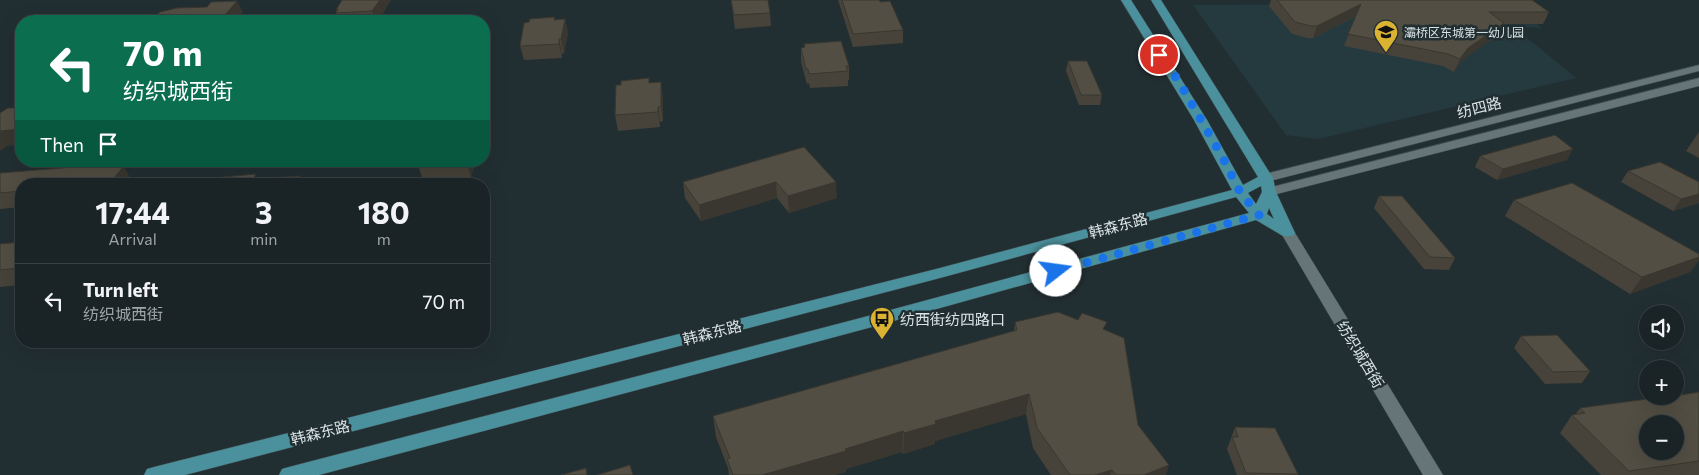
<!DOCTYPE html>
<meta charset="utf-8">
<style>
:root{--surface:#1a2326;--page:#272f32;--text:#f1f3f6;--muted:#9fa4a7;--line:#384043}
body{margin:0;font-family:Commissioner,"Noto Sans SC",sans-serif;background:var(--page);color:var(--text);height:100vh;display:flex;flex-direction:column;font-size:19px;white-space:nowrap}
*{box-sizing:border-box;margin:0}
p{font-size:16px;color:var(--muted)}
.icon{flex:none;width:28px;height:28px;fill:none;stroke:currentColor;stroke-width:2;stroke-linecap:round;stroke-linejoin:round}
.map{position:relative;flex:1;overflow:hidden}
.side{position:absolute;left:15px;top:178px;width:475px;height:170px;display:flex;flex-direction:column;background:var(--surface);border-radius:20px;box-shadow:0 5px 20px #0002,0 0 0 1px var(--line)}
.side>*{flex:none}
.banner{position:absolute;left:15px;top:15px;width:475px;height:152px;border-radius:20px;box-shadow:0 5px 20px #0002,0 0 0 1px var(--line);background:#0b6e4f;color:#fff;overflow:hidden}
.fabs{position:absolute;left:1639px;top:305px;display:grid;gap:10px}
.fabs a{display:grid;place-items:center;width:45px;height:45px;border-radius:50%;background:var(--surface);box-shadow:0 5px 20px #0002,0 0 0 1px var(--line);font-size:25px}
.pin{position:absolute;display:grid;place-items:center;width:42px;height:42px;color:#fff;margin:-21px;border:2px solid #fff;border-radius:50%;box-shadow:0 1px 5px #0007}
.me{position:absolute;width:55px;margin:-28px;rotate:75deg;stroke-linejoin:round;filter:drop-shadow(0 0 4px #0008)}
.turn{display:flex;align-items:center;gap:18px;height:105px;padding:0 25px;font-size:22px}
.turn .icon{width:65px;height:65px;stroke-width:2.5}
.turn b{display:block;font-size:35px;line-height:42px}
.then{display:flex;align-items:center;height:48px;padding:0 25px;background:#0003;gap:10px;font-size:19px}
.eta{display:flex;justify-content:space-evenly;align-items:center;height:85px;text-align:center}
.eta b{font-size:30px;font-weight:700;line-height:35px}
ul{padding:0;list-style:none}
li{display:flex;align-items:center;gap:15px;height:75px;padding:0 25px;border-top:1px solid var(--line)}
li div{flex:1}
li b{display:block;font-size:19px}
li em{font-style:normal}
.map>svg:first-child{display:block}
.built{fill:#253a3e}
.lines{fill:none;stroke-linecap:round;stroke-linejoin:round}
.minor-casing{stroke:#404c4f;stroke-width:1}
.major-casing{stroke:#404c4f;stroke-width:1}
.minor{fill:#667578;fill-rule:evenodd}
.major{fill:#4b919d;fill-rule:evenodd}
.wall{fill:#47433a}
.shaded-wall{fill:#39372f}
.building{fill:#524e43;stroke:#39372f;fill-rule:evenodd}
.route{stroke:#1a73e8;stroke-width:9;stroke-dasharray:0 16.2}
.labels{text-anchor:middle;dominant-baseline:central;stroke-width:5;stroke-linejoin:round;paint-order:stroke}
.far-poi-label{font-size:12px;fill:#dae3e5;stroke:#222f32;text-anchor:start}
.street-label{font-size:15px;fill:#dae3e5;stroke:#222f32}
.poi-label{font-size:15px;fill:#dae3e5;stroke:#222f32;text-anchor:start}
</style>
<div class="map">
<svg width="1699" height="475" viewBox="0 0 1699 475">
<rect width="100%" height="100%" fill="#222f32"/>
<path class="built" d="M 1374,0 L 1511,0 L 1542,28 L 1514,27 L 1576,78 L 1318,139 L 1286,135 L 1193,5 L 1366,4 Z"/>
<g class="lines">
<defs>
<path id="minor" d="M 1699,65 L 1699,71 L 1266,182 L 1259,178 L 1261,175 Z
M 1699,78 L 1699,86 L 1269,196 L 1262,192 L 1264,189 Z
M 1288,228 L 1293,230 L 1295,233 L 1443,475 L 1423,475 L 1281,233 L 1283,230 Z"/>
<path id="major" d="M 1121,0 L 1131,0 L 1207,120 L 1243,185 L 1258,177 L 1151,0 L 1161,0 L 1273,178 L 1276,192 L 1295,233 L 1293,236 L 1283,236 L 1256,220 L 872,327 L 319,475 L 279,475 L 282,469 L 289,467 L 872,315 L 1249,213 L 1236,197 L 940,278 L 185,475 L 144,475 L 147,469 L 154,467 L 940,268 L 1232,190 L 1194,120 ZM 1261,186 L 1262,192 L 1256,204 L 1248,193 ZM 1269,208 L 1274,219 L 1267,214 Z"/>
</defs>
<use href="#minor" class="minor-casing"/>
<use href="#major" class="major-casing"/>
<use href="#minor" class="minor"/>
<use href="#major" class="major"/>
</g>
<path class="wall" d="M 391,0 L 378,21 L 339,21 L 336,13 L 337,12 L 336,10 Z
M 731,0 L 768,0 L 770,13 L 771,26 L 735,29 Z
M 838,0 L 879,0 L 903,30 L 903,43 L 853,47 Z
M 1271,0 L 1532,0 L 1549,12 L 1543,24 L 1503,24 L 1498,35 L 1462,60 L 1454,72 L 1443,66 L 1344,46 L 1356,16 L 1313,38 L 1307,38 L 1292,34 L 1269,6 Z
M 565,19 L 568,33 L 564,53 L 562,54 L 562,58 L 524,60 L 520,46 L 555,20 Z
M 804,44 L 849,66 L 849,80 L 848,80 L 848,86 L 810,88 L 809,83 L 807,84 L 801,62 L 801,48 L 805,47 Z
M 1068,61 L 1102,95 L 1100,105 L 1079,105 L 1066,71 Z
M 650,83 L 663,96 L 663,121 L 660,122 L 660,127 L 618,131 L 615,115 Z
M 1699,132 L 1699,158 L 1686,151 Z
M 804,147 L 837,198 L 789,213 L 777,198 L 701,221 L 685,198 L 683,182 Z
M 1480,156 L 1567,160 L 1497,180 L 1475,167 Z
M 419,161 L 476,161 L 471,177 L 423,181 L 418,165 Z
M 1628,171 L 1699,182 L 1699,203 L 1673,211 L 1621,182 Z
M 0,173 L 131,178 L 132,181 L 130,184 L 21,184 L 21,207 L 0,209 Z
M 1379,196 L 1455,258 L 1449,270 L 1424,269 L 1374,208 Z
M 1514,200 L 1699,254 L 1699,260 L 1690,272 L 1630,294 L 1505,216 Z
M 21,242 L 21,285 L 0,287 L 0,244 Z
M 1015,322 L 1105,330 L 1138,425 L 1166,475 L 1051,475 L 1033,448 L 1026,414 L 935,441 L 935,444 L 903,454 L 902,452 L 846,469 L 846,472 L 834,475 L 729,475 L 728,468 L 716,437 L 713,416 L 1014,331 Z
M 1521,336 L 1590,371 L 1582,383 L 1545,384 L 1514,348 Z
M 1699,392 L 1699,475 L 1601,475 L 1560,433 L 1572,415 L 1575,415 L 1580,408 Z
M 1235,427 L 1298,474 L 1298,475 L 1237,475 L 1227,449 Z"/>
<path class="shaded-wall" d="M 380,0 L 391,0 L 378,21 L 376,21 L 372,11 Z
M 237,1 L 243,12 L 235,21 L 220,21 Z
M 1361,4 L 1357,15 L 1313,38 L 1317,26 Z
M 565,19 L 568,33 L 564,53 L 561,39 Z
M 1504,23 L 1498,35 L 1462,60 L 1454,72 L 1460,59 L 1468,48 Z
M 559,39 L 562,54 L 562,58 L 559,44 Z
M 661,82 L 663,96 L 663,121 L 661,106 Z
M 658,107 L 660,122 L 660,127 L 658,112 Z
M 21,129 L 21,145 L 7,146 L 0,151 L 0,131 Z
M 1573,149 L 1567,160 L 1497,180 L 1503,169 Z
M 466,161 L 476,161 L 471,177 Z
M 122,163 L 132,181 L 130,184 L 109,184 Z
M 300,176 L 304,184 L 296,184 Z
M 776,182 L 777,198 L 701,221 L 699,205 Z
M 836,182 L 837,198 L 789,213 L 788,196 Z
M 1699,194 L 1699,203 L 1673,211 L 1681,199 Z
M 1699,257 L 1699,260 L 1690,272 L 1630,294 L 1642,277 Z
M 1029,394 L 1026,414 L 935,441 L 935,444 L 903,454 L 904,433 L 935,421 Z
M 903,431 L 902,452 L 846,469 L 846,472 L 834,475 L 762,475 Z
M 1169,465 L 1166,475 L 1144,475 Z
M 1112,470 L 1110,475 L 1095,475 Z"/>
<path class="building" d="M 342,0 L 380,0 L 372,11 L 336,13 L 338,9 L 336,10 Z
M 731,0 L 768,0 L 770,13 L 734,15 Z
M 842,0 L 879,0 L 880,2 L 890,1 L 903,30 L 853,34 Z
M 1277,0 L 1532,0 L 1549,12 L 1489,12 L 1504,23 L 1468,48 L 1460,59 L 1448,54 L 1348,34 L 1361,4 L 1317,26 L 1311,26 L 1295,22 Z
M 237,1 L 220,21 L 149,21 L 160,12 L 177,8 L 207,7 L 211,2 Z
M 555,17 L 554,20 L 565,19 L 561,39 L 559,39 L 559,44 L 520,46 L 524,23 L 529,22 L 530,19 Z
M 841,41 L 849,66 L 846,66 L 848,71 L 809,74 L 808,69 L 806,69 L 801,48 L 805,47 L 804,44 Z
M 1068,61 L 1087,61 L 1102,95 L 1081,95 Z
M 649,78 L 649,83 L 661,82 L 661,106 L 658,107 L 658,112 L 615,115 L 616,85 L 621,85 L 621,81 Z
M 8,108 L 21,108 L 21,129 L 0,131 L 0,113 Z
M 1555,135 L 1573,149 L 1503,169 L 1480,156 Z
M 804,147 L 836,182 L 788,196 L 776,182 L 699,205 L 683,182 Z
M 419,161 L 466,161 L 418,165 Z
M 1660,162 L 1699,182 L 1699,194 L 1681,199 L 1628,171 Z
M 122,163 L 120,167 L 124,166 L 109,184 L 21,184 L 21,191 L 0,193 L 0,173 Z
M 256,174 L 253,179 L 300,176 L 296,184 L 212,184 L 218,183 L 222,177 Z
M 1572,183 L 1699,254 L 1699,257 L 1642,277 L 1514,200 Z
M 1379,196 L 1402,196 L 1455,258 L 1430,257 Z
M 21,242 L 21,268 L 0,270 L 0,244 Z
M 1058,312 L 1078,320 L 1082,313 L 1107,322 L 1103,329 L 1124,338 L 1138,425 L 1169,465 L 1144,475 L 1116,475 L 1112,470 L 1095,475 L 1070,475 L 1037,428 L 1029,394 L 935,421 L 936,424 L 904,433 L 903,431 L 845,449 L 846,451 L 762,475 L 733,475 L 727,459 L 730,458 L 713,416 L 1017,330 L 1015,322 Z
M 1557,335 L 1590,371 L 1553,372 L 1521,336 Z
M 1699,392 L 1699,461 L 1629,471 L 1572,415 L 1585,413 L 1580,408 L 1670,396 L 1675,396 ZM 1648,424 L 1675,424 L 1675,451 L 1648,451 Z
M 1235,427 L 1275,428 L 1298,474 L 1246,473 L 1232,437 L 1238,437 Z
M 630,465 L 633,475 L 597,475 Z
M 586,468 L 587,475 L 561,475 Z"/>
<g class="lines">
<path class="route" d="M 1056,271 L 1259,215 L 1240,192 L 1223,158 L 1178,80 L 1159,55"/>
</g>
<defs>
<symbol id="school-pin" viewBox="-11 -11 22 30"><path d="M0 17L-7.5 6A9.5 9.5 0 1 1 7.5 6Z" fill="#dab333" stroke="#222f32"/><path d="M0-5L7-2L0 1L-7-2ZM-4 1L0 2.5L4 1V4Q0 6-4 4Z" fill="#111"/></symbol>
<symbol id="bus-pin" viewBox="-11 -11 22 30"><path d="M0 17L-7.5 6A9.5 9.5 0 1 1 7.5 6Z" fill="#dab333" stroke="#222f32"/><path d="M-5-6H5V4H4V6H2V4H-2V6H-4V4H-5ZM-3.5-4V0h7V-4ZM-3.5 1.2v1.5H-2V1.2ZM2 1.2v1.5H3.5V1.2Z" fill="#111"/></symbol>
</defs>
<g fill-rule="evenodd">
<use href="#school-pin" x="1372" y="18" width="28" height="38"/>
<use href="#bus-pin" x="868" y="305" width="28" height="38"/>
</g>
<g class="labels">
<g class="far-poi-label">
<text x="1404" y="32">灞桥区东城第一幼儿园</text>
</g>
<g class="street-label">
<text transform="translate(1479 107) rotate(-14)">纺四路</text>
<text transform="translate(1118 225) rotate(-15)">韩森东路</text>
<text transform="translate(712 332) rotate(-14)">韩森东路</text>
<text transform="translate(1361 354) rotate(59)">纺织城西街</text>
<text transform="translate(320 432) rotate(-14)">韩森东路</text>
</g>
<g class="poi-label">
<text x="900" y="319">纺西街纺四路口</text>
</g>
</g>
</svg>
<div class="fabs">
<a><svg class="icon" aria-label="sound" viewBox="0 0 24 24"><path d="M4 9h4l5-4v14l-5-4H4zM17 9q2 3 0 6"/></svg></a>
<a>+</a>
<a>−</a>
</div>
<div class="pin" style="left:1159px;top:55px;background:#d93025"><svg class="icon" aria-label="arrive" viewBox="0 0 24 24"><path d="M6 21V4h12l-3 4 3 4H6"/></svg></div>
<svg class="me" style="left:1056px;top:271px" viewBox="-20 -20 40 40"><circle r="19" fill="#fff"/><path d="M0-13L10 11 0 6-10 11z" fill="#1a73e8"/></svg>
<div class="banner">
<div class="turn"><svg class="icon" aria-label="left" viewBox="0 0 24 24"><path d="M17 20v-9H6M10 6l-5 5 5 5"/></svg><div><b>70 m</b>纺织城西街</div></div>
<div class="then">Then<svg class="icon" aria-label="arrive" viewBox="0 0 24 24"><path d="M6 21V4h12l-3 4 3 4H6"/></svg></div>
</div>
<section class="side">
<div class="eta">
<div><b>17:44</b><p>Arrival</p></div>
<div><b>3</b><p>min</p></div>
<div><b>180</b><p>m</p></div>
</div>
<ul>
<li><svg class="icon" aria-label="left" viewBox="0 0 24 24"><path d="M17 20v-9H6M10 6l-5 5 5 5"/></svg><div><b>Turn left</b><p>纺织城西街</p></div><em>70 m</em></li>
</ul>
</section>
</div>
